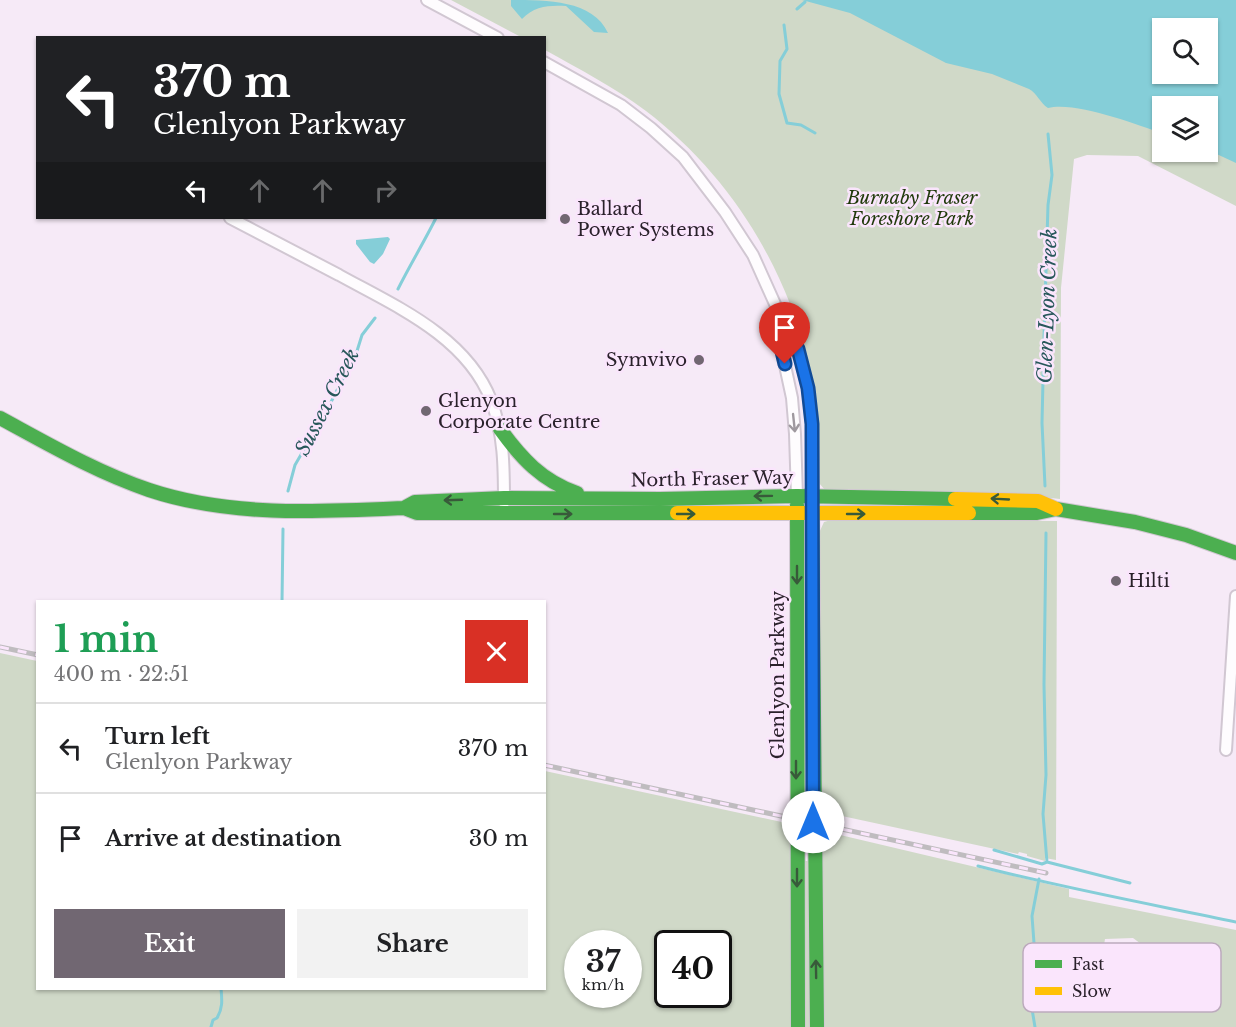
<!DOCTYPE html>
<meta charset="utf-8">
<style>
:root{--surface:#fff;--page:#f2f2f2;--text:#202124;--muted:#757577;--line:#e0e0e0;--accent:#716772}
body{margin:0;font-family:"Libre Baskerville",serif;background:var(--page);color:var(--text);height:100vh;display:flex;flex-direction:column;font-size:22px;white-space:nowrap}
*{box-sizing:border-box;margin:0}
p{font-size:20px;color:var(--muted)}
.icon{flex:none;width:33px;height:33px;fill:none;stroke:currentColor;stroke-width:2;stroke-linecap:round;stroke-linejoin:round}
.map{position:relative;flex:1;overflow:hidden}
.details{position:absolute;left:36px;top:600px;width:510px;height:390px;display:flex;flex-direction:column;background:var(--surface);border-radius:0px;box-shadow:0 2px 4px #0004}
.details>*{flex:none}
.hud{position:absolute;left:36px;top:36px;width:510px;height:183px;border-radius:0px;box-shadow:0 2px 4px #0004;background:#202124;color:#fff;overflow:hidden}
.controls{position:absolute;left:1152px;top:18px;display:grid;gap:12px}
.controls a{display:grid;place-items:center;width:66px;height:66px;border-radius:0px;background:var(--surface);box-shadow:0 2px 4px #0004;font-size:30px}
.speed{position:absolute;left:564px;top:930px;display:flex;gap:12px;font-size:30px;font-weight:700;text-align:center}
.speed>*{display:grid;place-content:center;width:78px;height:78px;border-radius:50%;background:var(--surface);box-shadow:0 2px 4px #0004;line-height:1}
.speed small{font-size:15px;font-weight:400}
.speed .limit{border:3px solid #111;border-radius:9px;background:#fff;color:#111}
.pin{position:absolute;display:grid;place-items:center;width:51px;height:51px;color:#fff;margin:-62px -26px;border-radius:50% 50% 50% 0;rotate:-45deg;box-shadow:0 0 6px #0007}
.pin .icon{rotate:45deg}
.me{position:absolute;width:66px;margin:-33px;rotate:0deg;stroke-linejoin:round;filter:drop-shadow(0 0 4px #0008)}
.turn{display:flex;align-items:center;gap:21px;height:126px;padding:0 18px;font-size:27px}
.turn .icon{width:78px;height:78px;stroke-width:2.5}
.turn b{display:block;font-size:42px;line-height:51px}
.lanes{display:flex;align-items:center;height:57px;padding:0 18px;background:#0003;justify-content:center;gap:30px;direction:ltr}
.lanes .off{opacity:.35}
.round{display:grid;place-items:center;flex:none;width:63px;height:63px;border-radius:0px;background:var(--page)}
.overview{display:flex;align-items:center;justify-content:space-between;height:102px;padding:0 18px}
h1{font-size:36px;font-weight:700;line-height:45px;color:#1e9e55}
.button{display:flex;gap:12px;margin-top:auto;padding:12px 18px}
.button a{flex:1;height:69px;border-radius:0px;background:var(--accent);color:#fff;font-size:24px;font-weight:700;line-height:69px;text-align:center}
.button a+a{background:var(--page);color:var(--text)}
ul{padding:0;list-style:none}
li{display:flex;align-items:center;gap:18px;height:90px;padding:0 18px;border-top:2px solid var(--line)}
li div{flex:1}
li b{display:block;font-size:22px}
li em{font-style:normal}
.map>svg:first-child{display:block}
.green{fill:#d0d9c8;fill-rule:evenodd}
.water{fill:#85ced8;fill-rule:evenodd}
.lines{fill:none;stroke-linecap:round;stroke-linejoin:round}
.stream{stroke:#85ced8;stroke-width:3}
.street-casing{stroke:#d1c7d2;stroke-width:14}
.fast-casing{stroke:#d1c7d2;stroke-width:16}
.slow-casing{stroke:#d1c7d2;stroke-width:16}
.street{stroke:#fefcfe;stroke-width:10}
.fast{stroke:#4caf50;stroke-width:14}
.slow{stroke:#ffc107;stroke-width:14}
.rail-casing{stroke:#bfbcbf;stroke-width:5}
.rail{stroke:#fae5fc;stroke-width:3;stroke-dasharray:9;stroke-linecap:butt}
.oneway{stroke:#9f999f}
.oneway2{stroke:#385a3a}
.route-casing{stroke:#114b97;stroke-width:15}
.route{stroke:#1a73e8;stroke-width:10}
.poi-dot{fill:#716772;stroke:#fae5fc;stroke-width:2}
.labels{text-anchor:middle;dominant-baseline:central;stroke-width:5;stroke-linejoin:round;paint-order:stroke}
.park-label{font-size:18px;font-style:italic;fill:#1f390a;stroke:#fae5fc}
.poi-label{font-size:18px;fill:#2a212b;stroke:#fae5fc;text-anchor:start}
.street-label{font-size:18px;fill:#2a212b;stroke:#fae5fc}
.water-label{font-size:20px;font-style:italic;fill:#27575a;stroke:#fae5fc}
.key{fill:#fae5fc;stroke:#bcaabd;stroke-width:1.5}
.key-label{font-size:16px;fill:#2a212b}
</style>
<div class="map">
<svg width="1236" height="1027" viewBox="0 0 1236 1027">
<rect width="100%" height="100%" fill="#f6eaf7"/>
<path class="green" d="M 451,0 L 874,0 L 1060,105 L 1162,120 L 1162,152 L 1208,152 L 1208,138 L 1236,149 L 1236,206 L 1138,156 L 1087,155 L 1074,159 L 1061,288 L 1060,499 L 1024,495 L 825,490 L 819,483 C 818,441 817,398 807,357 C 782,259 726,172 646,111 C 614,87 579,69 545,50 L 544,38 L 521,37 Z
M 831,520 L 1057,521 L 1056,860 L 1045,858 L 1045,861 L 1027,856 L 1027,854 L 1019,852 L 1018,854 L 819,811 L 819,533 L 824,522 Z
M 0,653 L 37,661 L 38,988 L 544,988 L 545,771 L 791,824 L 792,1027 L 0,1027 ZM 578,944 L 628,944 L 628,994 L 578,994 ZM 668,944 L 718,944 L 718,994 L 668,994 Z
M 819,830 L 1069,889 L 1069,897 L 1236,930 L 1236,1027 L 822,1027 ZM 1133,938 L 1160,958 L 1159,986 L 1138,1010 L 1117,975 L 1098,981 L 1105,939 Z
M 802,861 L 809,861 L 812,1027 L 805,1027 Z"/>
<path class="water" d="M 511,0 C 547,0 593,0 608,33 L 594,32 L 566,6 C 550,5 534,6 522,19 L 511,6 Z
M 802,0 L 1236,0 L 1236,163 L 1208,150 L 1208,106 L 1162,106 L 1162,133 C 1135,124 1075,101 1048,108 C 1040,103 1037,93 1029,89 L 992,74 L 946,63 L 850,13 ZM 1162,28 L 1208,28 L 1208,74 L 1162,74 Z
M 388,237 L 390,239 L 383,254 L 374,264 L 370,262 L 356,244 L 356,240 Z"/>
<g class="lines">
<path class="stream" d="M 797,9 L 805,2
M 784,25 L 787,49 L 780,61 L 779,94 L 787,123 L 801,125 L 815,133
M 398,289 C 410,265 424,242 436,218
M 1045,486 L 1042,423 L 1044,337 L 1048,205 L 1052,175 L 1048,134
M 288,491 L 295,465 L 328,408 L 357,351 L 362,335 L 375,318
M 282,602 L 283,529
M 994,850 L 1042,864 L 1047,862 L 1043,814 L 1046,775 L 1044,685 L 1046,533
M 1047,862 L 1130,883
M 978,866 C 1063,888 1150,904 1236,922
M 211,1027 L 213,1020 L 217,1018 C 223,1008 222,1000 221,988
M 1035,1027 L 1031,1003 L 1031,979 L 1028,966 L 1034,943 L 1032,916 L 1039,879"/>
<defs>
<path id="street" d="M 427,0 L 498,38
M 544,62 L 621,105 L 651,128 L 683,157 L 725,212 L 753,255 L 784,324 L 798,349 L 808,388 L 812,424 L 813,496
M 230,218 C 267,237 303,256 339,275 C 395,306 466,336 491,400 C 504,434 504,467 504,503
M 784,324 L 781,347 L 792,398 L 795,434 L 797,496
M 1226,750 L 1236,596"/>
<path id="fast" d="M 0,418 C 48,444 96,472 149,490 C 230,517 319,512 404,508 L 417,513 L 677,513
M 500,429 C 521,458 542,481 577,493
M 797,505 L 798,1027
M 812,505 L 817,1027
M 404,508 L 415,502 L 504,498 L 660,499 L 797,496 L 955,499
M 969,513 L 1037,513 L 1056,509 L 1135,522 L 1186,535 L 1236,553"/>
<path id="slow" d="M 955,499 L 1038,501 L 1056,509
M 677,513 L 969,513"/>
</defs>
<use href="#street" class="street-casing"/>
<use href="#fast" class="fast-casing"/>
<use href="#slow" class="slow-casing"/>
<use href="#street" class="street"/>
<use href="#fast" class="fast"/>
<use href="#slow" class="slow"/>
<defs>
<path id="rail" d="M 0,647 L 38,655
M 544,765 L 1046,873"/>
</defs>
<use href="#rail" class="rail-casing"/>
<use href="#rail" class="rail"/>
</g>
<defs><path id="oneway-shaft" d="M-6 0H5M1.5-3L5.5 0L1.5 3" fill="none" stroke-width="1.6" stroke-linecap="round" stroke-linejoin="round" transform="scale(1.5)"/></defs>
<use class="oneway" href="#oneway-shaft" transform="translate(794 423) rotate(84)"/>
<g class="oneway2">
<use href="#oneway-shaft" transform="translate(763 496) rotate(179)"/>
<use href="#oneway-shaft" transform="translate(1000 499) rotate(-177)"/>
<use href="#oneway-shaft" transform="translate(453 500) rotate(178)"/>
<use href="#oneway-shaft" transform="translate(563 514)"/>
<use href="#oneway-shaft" transform="translate(686 514)"/>
<use href="#oneway-shaft" transform="translate(856 514)"/>
<use href="#oneway-shaft" transform="translate(797 575) rotate(90)"/>
<use href="#oneway-shaft" transform="translate(796 770) rotate(90)"/>
<use href="#oneway-shaft" transform="translate(797 878) rotate(90)"/>
<use href="#oneway-shaft" transform="translate(816 969) rotate(-91)"/>
</g>
<g class="lines">
<defs>
<path id="route" d="M 785,364 L 781,347 L 784,324 L 798,349 L 808,388 L 812,424 L 813,822"/>
</defs>
<use href="#route" class="route-casing"/>
<use href="#route" class="route"/>
</g>
<g class="poi-dot">
<circle cx="565" cy="219" r="6"/>
<circle cx="699" cy="360" r="6"/>
<circle cx="426" cy="411" r="6"/>
<circle cx="1116" cy="581" r="6"/>
</g>
<g class="labels">
<g class="park-label">
<text x="912" y="198">Burnaby Fraser<tspan x="912" dy="21">Foreshore Park</tspan></text>
</g>
<g class="poi-label">
<text x="577" y="209">Ballard<tspan x="577" dy="21">Power Systems</tspan></text>
<text x="687" y="360" text-anchor="end">Symvivo</text>
<text x="438" y="401">Glenyon<tspan x="438" dy="21">Corporate Centre</tspan></text>
<text x="1128" y="581">Hilti</text>
</g>
<g class="street-label">
<text transform="translate(712 479) rotate(-1)">North Fraser Way</text>
<text transform="translate(778 675) rotate(-90)">Glenlyon Parkway</text>
</g>
<g class="water-label">
<text transform="translate(1047 306) rotate(-88)">Glen-Lyon Creek</text>
<text transform="translate(327 402) rotate(-63)">Sussex Creek</text>
</g>
</g>
<rect x="1023" y="943" width="198" height="69" rx="9" class="key"/>
<rect x="1035" y="960" width="27" height="8" fill="#4caf50"/>
<rect x="1035" y="987" width="27" height="8" fill="#ffc107"/>
<g class="key-label">
<text x="1072" y="970">Fast</text>
<text x="1072" y="997">Slow</text>
</g>
</svg>
<div class="controls">
<a><svg class="icon" aria-label="search" viewBox="0 0 24 24"><circle cx="10" cy="10" r="6"/><path d="M15 15l6 6"/></svg></a>
<a><svg class="icon" aria-label="layers" viewBox="0 0 24 24"><path d="M12 4l9 5-9 5-9-5zM3 14l9 5 9-5"/></svg></a>
</div>
<div class="speed"><div>37<small>km/h</small></div><div class="limit">40</div></div>
<div class="pin" style="left:785px;top:364px;background:#d93025"><svg class="icon" aria-label="arrive" viewBox="0 0 24 24"><path d="M6 21V4h12l-3 4 3 4H6"/></svg></div>
<svg class="me" style="left:813px;top:822px" viewBox="-20 -20 40 40"><circle r="19" fill="#fff"/><path d="M0-13L10 11 0 6-10 11z" fill="#1a73e8"/></svg>
<div class="hud">
<div class="turn"><svg class="icon" aria-label="left" viewBox="0 0 24 24"><path d="M17 20v-9H6M10 6l-5 5 5 5"/></svg><div><b>370 m</b>Glenlyon Parkway</div></div>
<div class="lanes"><svg class="icon" aria-label="left" viewBox="0 0 24 24"><path d="M17 20v-9H6M10 6l-5 5 5 5"/></svg><svg class="icon off" aria-label="ahead" viewBox="0 0 24 24"><path d="M12 20V5M6 11l6-6 6 6"/></svg><svg class="icon off" aria-label="ahead" viewBox="0 0 24 24"><path d="M12 20V5M6 11l6-6 6 6"/></svg><svg class="icon off" aria-label="right" viewBox="0 0 24 24"><path d="M7 20v-9h11M14 6l5 5-5 5"/></svg></div>
</div>
<section class="details">
<div class="overview"><div><h1>1 min</h1><p>400 m · 22:51</p></div><a class="round" style="background:#d93025;color:#fff"><svg class="icon" aria-label="close" viewBox="0 0 24 24"><path d="M6 6l12 12M18 6L6 18"/></svg></a></div>
<ul>
<li><svg class="icon" aria-label="left" viewBox="0 0 24 24"><path d="M17 20v-9H6M10 6l-5 5 5 5"/></svg><div><b>Turn left</b><p>Glenlyon Parkway</p></div><em>370 m</em></li>
<li><svg class="icon" aria-label="arrive" viewBox="0 0 24 24"><path d="M6 21V4h12l-3 4 3 4H6"/></svg><div><b>Arrive at destination</b></div><em>30 m</em></li>
</ul>
<div class="button"><a>Exit</a><a>Share</a></div>
</section>
</div>
